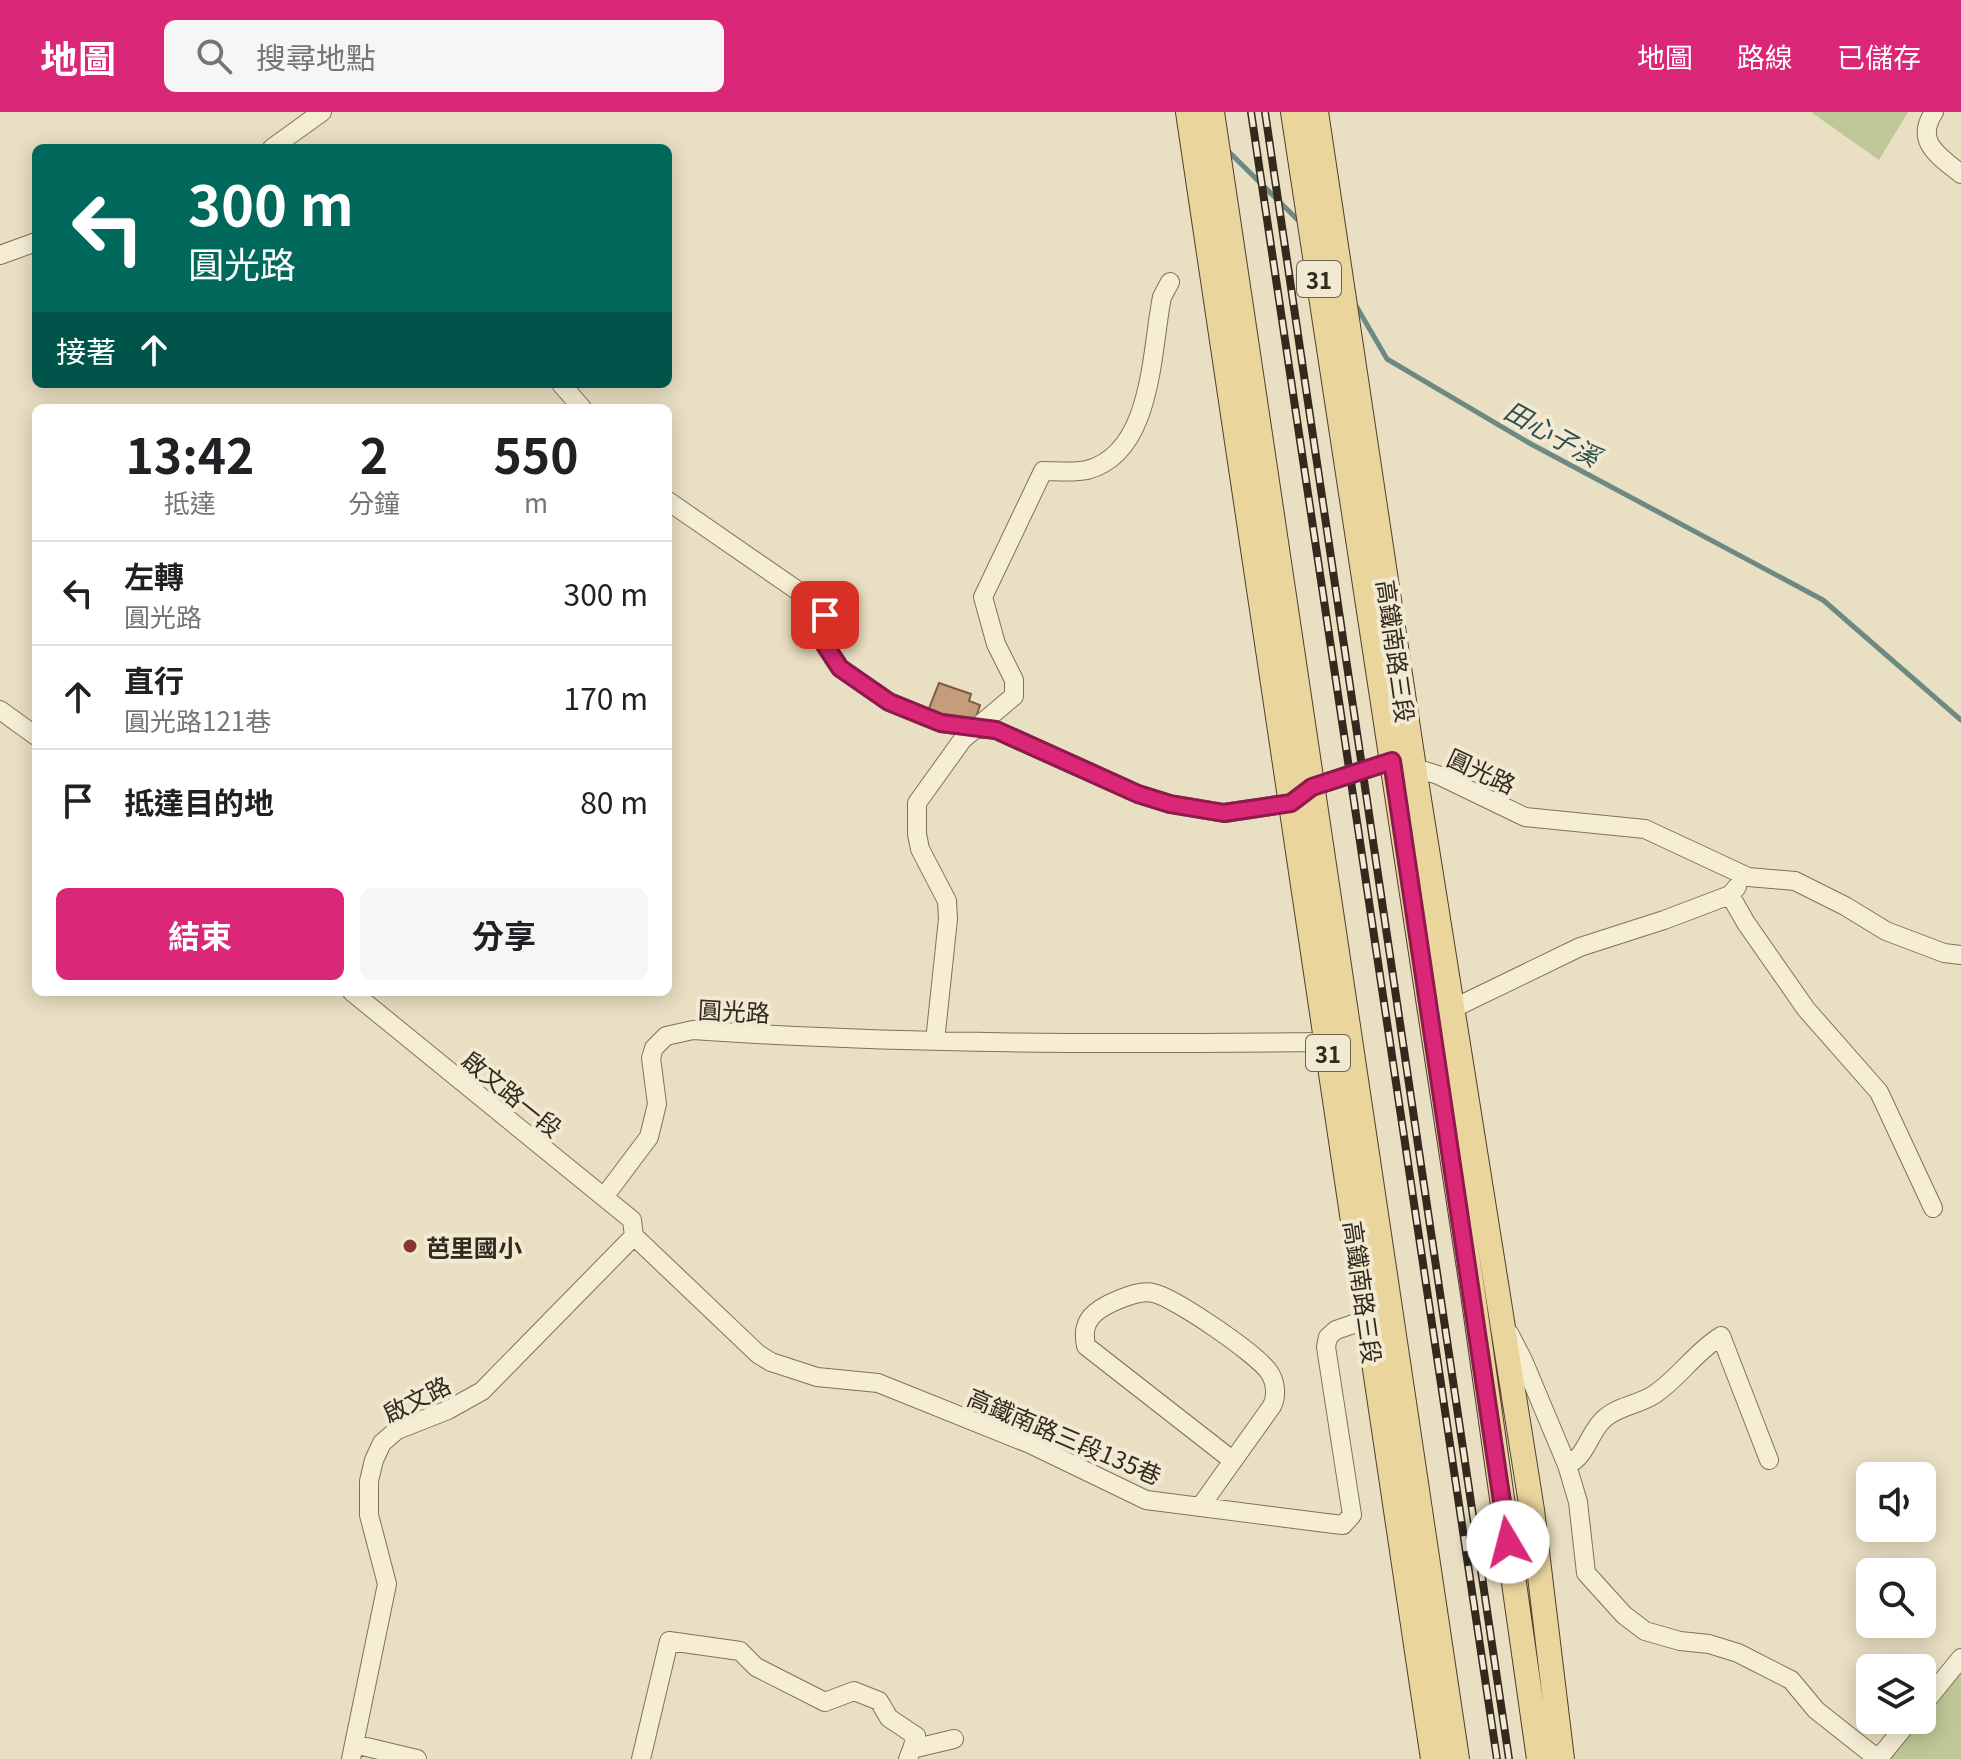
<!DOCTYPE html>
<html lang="zh-TW">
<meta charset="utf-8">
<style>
:root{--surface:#fff;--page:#f6f6f6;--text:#202124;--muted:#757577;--line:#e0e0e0;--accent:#db2777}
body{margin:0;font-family:Georgia,"Noto Sans TC",serif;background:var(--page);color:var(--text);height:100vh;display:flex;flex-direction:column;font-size:30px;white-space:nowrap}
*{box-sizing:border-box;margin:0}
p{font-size:26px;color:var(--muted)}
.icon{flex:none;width:44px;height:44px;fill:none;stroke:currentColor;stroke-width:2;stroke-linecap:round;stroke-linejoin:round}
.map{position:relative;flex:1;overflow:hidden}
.side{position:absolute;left:32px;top:292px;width:640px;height:592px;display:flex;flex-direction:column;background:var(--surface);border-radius:12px;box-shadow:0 4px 20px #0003}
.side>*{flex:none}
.banner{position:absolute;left:32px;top:32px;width:640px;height:244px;border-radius:12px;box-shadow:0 4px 20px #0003;background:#00695c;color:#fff;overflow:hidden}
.fabs{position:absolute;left:1856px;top:1350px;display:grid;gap:16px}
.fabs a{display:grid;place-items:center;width:80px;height:80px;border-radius:12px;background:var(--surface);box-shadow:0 4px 20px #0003;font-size:40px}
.pin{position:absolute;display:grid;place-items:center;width:68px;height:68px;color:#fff;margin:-34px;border-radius:16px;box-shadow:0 4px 12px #0006}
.me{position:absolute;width:88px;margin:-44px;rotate:352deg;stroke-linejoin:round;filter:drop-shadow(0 0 6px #0008)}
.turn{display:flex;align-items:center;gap:28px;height:168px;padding:0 24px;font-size:36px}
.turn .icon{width:104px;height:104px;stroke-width:2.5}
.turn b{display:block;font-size:56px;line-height:68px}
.then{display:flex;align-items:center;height:76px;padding:0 24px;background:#0003;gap:16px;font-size:30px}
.eta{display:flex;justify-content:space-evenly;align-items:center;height:136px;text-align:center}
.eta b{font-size:48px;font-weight:700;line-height:56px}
.action{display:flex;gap:16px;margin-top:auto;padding:16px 24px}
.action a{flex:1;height:92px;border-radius:12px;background:var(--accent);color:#fff;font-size:32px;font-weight:700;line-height:92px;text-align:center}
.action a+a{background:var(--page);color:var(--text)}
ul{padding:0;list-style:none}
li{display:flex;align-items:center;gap:24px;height:104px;padding:0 24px;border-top:2px solid var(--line)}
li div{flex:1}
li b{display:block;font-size:30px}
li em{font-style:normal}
header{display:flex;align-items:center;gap:48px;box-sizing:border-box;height:112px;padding:0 40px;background:var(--accent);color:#fff}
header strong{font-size:38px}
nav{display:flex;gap:44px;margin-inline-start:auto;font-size:28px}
.search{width:560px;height:72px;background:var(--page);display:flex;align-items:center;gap:20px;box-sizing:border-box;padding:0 28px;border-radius:12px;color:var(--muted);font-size:30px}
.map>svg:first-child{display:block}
.green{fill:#bfc697}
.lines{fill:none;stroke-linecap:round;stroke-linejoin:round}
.stream{stroke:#6c8983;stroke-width:5}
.building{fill:#c49d7b;stroke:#7e5d43;stroke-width:2}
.minor-casing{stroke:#81715b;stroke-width:20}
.major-casing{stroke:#4f3f2f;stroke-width:26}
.minor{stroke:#f5edd4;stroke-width:18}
.major{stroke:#ead59d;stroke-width:24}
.rail-casing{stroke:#33291e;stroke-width:8}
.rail{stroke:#f1e9d1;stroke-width:5;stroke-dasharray:15;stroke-linecap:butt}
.route-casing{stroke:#8e194d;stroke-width:20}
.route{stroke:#db2777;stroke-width:14}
.poi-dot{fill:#8b3431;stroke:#f1e9d1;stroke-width:3}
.labels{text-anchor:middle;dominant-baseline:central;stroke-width:8;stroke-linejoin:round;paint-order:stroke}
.shield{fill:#f1e9d1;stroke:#6c6354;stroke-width:2}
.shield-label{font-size:22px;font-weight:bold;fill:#33291e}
.street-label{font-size:24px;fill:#33291e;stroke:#f1e9d1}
.poi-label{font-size:24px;font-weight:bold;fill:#33291e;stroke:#f1e9d1;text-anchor:start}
.water-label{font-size:26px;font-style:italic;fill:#2e5150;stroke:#f1e9d1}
</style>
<header>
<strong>地圖</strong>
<div class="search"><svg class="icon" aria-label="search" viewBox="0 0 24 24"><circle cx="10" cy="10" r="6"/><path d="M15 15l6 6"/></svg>搜尋地點</div>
<nav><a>地圖</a><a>路線</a><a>已儲存</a></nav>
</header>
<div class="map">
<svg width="1961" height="1647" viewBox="0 0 1961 1647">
<rect width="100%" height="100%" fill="#e9dfc2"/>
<path class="green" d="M 1811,0 L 1908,0 L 1879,48 Z
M 1961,1561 L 1961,1647 L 1889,1647 Z"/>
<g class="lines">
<path class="stream" d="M 1226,37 L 1301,111
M 1355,192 L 1387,247 L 1531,332 L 1823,488 L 1961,608"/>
</g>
<path class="building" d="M 939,571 L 971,582 L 969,589 L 980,593 L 973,615 L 928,599 Z"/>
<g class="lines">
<defs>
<path id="minor" d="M 1934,0 C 1914,30 1939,44 1961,62
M 272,36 L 322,0
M 0,143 L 36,130
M 561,272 L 582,296
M 668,389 L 817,492 C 826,506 827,516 825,533 L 840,556 L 889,590 L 941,611 L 996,618 L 1138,682 L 1170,692 L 1224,701 L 1291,691 L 1312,675 L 1392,649 L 1438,663 L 1525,705 L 1645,717 L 1748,765 L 1795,769 L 1845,794 L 1886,819 L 1944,841 L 1961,843
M 0,598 L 36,624
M 1730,783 L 1746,811 L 1806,897 L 1879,980 L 1933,1096
M 352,880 L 632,1108 L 634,1124
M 1452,897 L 1580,835 L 1664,808 L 1730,783 L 1737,775
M 935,929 L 948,807 L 947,789 L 920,737 L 917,722 L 917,691 L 963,627 L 1014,584 L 1014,568 L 996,532 L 983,485 L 1043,359 C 1057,359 1073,361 1087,358 C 1153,341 1151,239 1162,185 L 1170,170
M 604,1085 L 649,1025 L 657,992 L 651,946 L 654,936 L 666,924 L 693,918 C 904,933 1115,932 1327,930
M 634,1124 L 758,1242 L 771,1250 L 817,1265 L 878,1271 L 1030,1332 L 1146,1388 L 1326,1411 L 1343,1413 L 1352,1403 L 1326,1235 L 1328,1225 L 1336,1218 L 1368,1207
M 1509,1221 L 1523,1248 L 1567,1353 L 1578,1390 L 1586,1461 L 1624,1503 L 1645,1519 L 1680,1529 L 1709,1532 L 1738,1541 L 1791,1568 L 1816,1598 L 1878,1647 L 1910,1608
M 1567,1353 C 1587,1345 1589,1319 1605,1306 C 1620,1293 1639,1293 1655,1282 C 1680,1265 1694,1241 1721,1224 L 1769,1348
M 1200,1395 L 1272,1294 C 1277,1284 1276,1270 1269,1260 C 1257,1242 1174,1185 1153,1181 C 1138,1177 1101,1193 1091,1205 C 1084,1214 1084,1223 1086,1234 L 1232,1348
M 1922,1594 L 1961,1546
M 354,1632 L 417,1647
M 351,1647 L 387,1472 L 369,1403 L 369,1369 L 374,1348 L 382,1331 L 397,1318 L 448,1298 L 482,1279 L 634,1124
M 641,1647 L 669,1529 L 740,1539 L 756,1555 L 825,1590 L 854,1579 L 879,1589 L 889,1606 L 916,1624 L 912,1637
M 908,1647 L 912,1637 L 954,1627"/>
<path id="major" d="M 1188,0 L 1433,1647
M 1212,0 L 1457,1647
M 1293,0 L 1473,1182 L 1539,1647
M 1316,0 L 1414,656 L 1532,1398 L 1562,1647"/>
</defs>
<use href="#minor" class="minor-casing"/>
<use href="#major" class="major-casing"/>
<use href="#minor" class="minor"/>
<use href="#major" class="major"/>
<defs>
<path id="rail" d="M 1251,0 L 1497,1647
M 1265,0 L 1509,1647"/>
</defs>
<use href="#rail" class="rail-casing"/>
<use href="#rail" class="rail"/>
</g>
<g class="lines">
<defs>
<path id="route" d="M 825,503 L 827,518 L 825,533 L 840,556 L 889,590 L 941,611 L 996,618 L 1138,682 L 1170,692 L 1224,701 L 1291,691 L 1312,675 L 1392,649 L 1508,1430"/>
</defs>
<use href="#route" class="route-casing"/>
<use href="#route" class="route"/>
</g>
<circle class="poi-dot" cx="410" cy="1134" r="8"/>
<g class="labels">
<g class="shield">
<rect x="1297" y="149" width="44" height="36" rx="6"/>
<rect x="1306" y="923" width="44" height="36" rx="6"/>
</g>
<g class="shield-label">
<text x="1319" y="167">31</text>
<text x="1328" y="941">31</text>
</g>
<g class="street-label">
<text transform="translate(1397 539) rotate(82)">高鐵南路三段</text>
<text transform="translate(1482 658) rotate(25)">圓光路</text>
<text transform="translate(734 898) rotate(3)">圓光路</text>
<text transform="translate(513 981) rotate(39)">啟文路一段</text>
<text transform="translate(1364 1180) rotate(82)">高鐵南路三段</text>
<text transform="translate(416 1286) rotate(-27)">啟文路</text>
<text transform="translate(1065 1323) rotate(23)">高鐵南路三段135巷</text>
</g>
<g class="poi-label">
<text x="426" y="1134">芭里國小</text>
</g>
<g class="water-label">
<text transform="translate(1553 320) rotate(29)">田心子溪</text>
</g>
</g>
</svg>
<div class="fabs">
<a><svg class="icon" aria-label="sound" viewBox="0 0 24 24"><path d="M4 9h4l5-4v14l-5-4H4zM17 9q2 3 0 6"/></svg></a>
<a><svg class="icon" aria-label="search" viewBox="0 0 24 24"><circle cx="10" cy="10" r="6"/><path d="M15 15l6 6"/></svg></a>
<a><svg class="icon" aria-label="layers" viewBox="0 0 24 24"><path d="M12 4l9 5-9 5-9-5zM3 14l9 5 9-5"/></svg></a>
</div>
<div class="pin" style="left:825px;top:503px;background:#d93025"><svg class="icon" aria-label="arrive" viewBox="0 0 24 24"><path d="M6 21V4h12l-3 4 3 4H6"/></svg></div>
<svg class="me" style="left:1508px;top:1430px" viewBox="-20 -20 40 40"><circle r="19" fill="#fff"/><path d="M0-13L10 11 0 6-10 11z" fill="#db2777"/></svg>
<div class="banner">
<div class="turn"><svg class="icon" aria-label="left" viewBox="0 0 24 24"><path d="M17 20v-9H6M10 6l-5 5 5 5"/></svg><div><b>300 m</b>圓光路</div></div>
<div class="then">接著<svg class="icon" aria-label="ahead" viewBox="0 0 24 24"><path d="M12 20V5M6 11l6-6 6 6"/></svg></div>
</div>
<section class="side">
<div class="eta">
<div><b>13:42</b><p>抵達</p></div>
<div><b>2</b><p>分鐘</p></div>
<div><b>550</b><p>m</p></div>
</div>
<ul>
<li><svg class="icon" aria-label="left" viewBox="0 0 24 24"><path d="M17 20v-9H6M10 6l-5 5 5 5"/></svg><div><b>左轉</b><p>圓光路</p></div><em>300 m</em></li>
<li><svg class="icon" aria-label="ahead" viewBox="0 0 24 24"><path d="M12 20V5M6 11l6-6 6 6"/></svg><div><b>直行</b><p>圓光路121巷</p></div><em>170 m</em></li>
<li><svg class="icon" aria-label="arrive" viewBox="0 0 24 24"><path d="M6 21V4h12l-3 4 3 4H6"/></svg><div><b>抵達目的地</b></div><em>80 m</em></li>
</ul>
<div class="action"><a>結束</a><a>分享</a></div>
</section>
</div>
